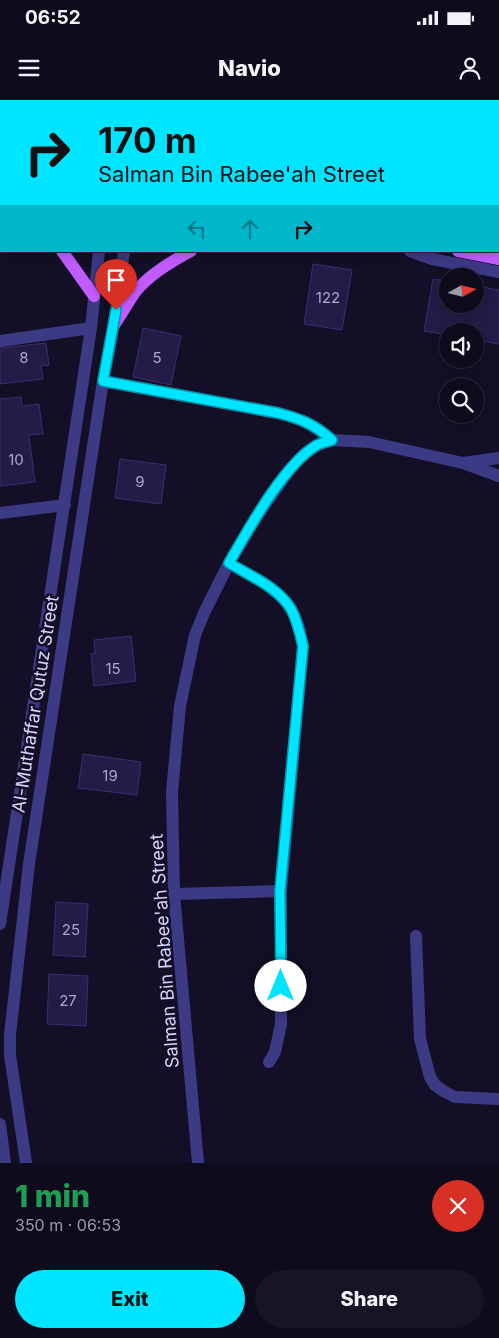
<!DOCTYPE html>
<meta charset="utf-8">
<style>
:root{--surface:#0e0b1c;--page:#171425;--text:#f1f3f6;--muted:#9b9ba3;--line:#2e2b3b;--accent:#00e5ff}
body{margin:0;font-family:Inter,sans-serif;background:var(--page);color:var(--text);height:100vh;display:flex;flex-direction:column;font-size:19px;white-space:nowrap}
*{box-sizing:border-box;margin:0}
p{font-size:16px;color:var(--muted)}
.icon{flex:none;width:28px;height:28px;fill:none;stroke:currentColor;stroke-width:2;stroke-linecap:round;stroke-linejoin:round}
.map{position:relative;height:1063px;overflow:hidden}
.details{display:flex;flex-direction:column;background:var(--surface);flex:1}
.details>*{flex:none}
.guide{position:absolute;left:0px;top:0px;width:500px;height:152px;box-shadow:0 2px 12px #0003,0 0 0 1px var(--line);background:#00e5ff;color:#111;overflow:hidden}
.needle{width:32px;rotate:82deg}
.buttons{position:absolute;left:439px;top:168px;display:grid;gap:10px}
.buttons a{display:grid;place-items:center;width:45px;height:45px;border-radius:50%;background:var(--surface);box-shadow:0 2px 12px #0003,0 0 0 1px var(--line);font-size:25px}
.pin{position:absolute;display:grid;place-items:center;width:42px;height:42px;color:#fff;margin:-51px -21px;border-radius:50% 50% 50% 0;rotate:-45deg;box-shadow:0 0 5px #0007}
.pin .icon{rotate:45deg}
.me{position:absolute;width:55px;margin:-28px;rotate:0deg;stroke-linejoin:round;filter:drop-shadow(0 0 4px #0008)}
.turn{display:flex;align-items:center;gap:18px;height:105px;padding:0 15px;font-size:22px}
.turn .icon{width:65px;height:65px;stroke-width:2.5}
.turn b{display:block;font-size:35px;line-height:42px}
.lanes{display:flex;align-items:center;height:48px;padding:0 15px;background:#0003;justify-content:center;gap:25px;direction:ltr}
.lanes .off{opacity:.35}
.round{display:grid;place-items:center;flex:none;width:52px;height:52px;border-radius:26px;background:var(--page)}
.overview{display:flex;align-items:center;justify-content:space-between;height:85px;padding:0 15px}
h1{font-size:30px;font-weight:800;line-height:38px;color:#1e9e55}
.action{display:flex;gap:10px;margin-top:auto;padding:10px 15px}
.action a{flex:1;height:58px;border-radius:30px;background:var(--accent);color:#111;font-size:20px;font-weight:800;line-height:58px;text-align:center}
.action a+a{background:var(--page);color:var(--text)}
.status{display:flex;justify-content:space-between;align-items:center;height:35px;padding:0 25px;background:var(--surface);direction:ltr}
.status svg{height:14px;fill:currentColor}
header{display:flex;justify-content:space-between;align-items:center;height:65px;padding:0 15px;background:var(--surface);font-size:22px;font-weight:800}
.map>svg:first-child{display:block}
.building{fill:#241b47;stroke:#3b2d73}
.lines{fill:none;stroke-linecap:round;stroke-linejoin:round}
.minor{stroke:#3d3a85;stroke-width:12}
.major{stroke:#c25bff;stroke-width:12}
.route-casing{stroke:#0095a6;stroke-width:12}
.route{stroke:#00e5ff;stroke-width:9}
.labels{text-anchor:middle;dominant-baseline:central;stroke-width:5;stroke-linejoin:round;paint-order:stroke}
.number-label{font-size:15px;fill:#aca6d1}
.street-label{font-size:18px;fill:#d9d4ff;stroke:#130f26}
</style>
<div class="status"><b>06:52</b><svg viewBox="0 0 49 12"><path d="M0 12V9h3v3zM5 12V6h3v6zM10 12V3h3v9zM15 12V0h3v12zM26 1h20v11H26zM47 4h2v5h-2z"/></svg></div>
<header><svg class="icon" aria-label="menu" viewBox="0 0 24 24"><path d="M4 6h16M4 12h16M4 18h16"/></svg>Navio<svg class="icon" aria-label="person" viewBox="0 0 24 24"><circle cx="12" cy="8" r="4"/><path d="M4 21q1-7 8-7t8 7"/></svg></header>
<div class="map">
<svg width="499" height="1063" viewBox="0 0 499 1063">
<rect width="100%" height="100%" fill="#130f26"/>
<path class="building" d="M 313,164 L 352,170 L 342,230 L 304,224 Z
M 433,179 L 448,181 L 448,204 L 475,204 L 475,186 L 499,190 L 499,244 L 475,240 L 475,231 L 448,231 L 448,235 L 424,231 Z
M 143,228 L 181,236 L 171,285 L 133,277 Z
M 46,243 L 49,265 L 41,266 L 43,279 L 0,284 L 0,248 Z
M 21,297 L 22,306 L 39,304 L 43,334 L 29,335 L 35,382 L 0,386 L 0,299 Z
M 120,359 L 166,365 L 161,404 L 115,398 Z
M 131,536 L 136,581 L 94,586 L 91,554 L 95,553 L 94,540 Z
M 83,654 L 141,662 L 137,695 L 78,688 Z
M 56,802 L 88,804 L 85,857 L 53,855 Z
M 49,874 L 88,876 L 86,926 L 47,924 Z"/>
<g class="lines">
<path class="minor" d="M 121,1 L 121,0
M 144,1 L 144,0
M 0,67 L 1,68
M 0,76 L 1,77
M 410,151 L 432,159 L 499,172
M 0,241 L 91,228
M 103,281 L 278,313 C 301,319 314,324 331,340
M 463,363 L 499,358
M 0,413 L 65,405
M 229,463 C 250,476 278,487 291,509 C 298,520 300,533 303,546 L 281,791 L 281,924 L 275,952 L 269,962
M 174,794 L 281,791
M 0,824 L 91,228 L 99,151
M 416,836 L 420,939 L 430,977 L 435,985 L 445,992 L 455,997 L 499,999
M 0,1024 L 5,1063
M 26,1063 L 10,955 L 10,935 L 29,764 L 103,281 L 114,225 L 124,151
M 198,1063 L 174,794 L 172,692 L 180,606 L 195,535 L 204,513 L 229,463 L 257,416 L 290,369 L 304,354 L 318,345 L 331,340 L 369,342 L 463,363 L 499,376"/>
<path class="major" d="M 174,0 L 175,1
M 88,1 L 89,0
M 0,47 L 1,48
M 0,95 L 1,95
M 62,151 L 94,196
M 458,151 L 499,159
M 114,225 C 122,214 128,202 136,191 C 150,174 172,161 191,151"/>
</g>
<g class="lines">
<defs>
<path id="route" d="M 116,210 L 103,281 L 278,313 C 301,319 314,324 332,340 C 327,342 321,343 317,345 C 284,364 248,430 229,463 C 250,476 278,487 291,509 C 297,520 300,533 303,546 L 280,791 L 281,886"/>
</defs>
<use href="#route" class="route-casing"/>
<use href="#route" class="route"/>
</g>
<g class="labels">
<g class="number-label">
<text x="328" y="197">122</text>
<text x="24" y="257">8</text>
<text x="157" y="257">5</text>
<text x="16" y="359">10</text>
<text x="140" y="381">9</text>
<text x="113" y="568">15</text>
<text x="110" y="675">19</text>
<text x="71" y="829">25</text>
<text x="68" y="900">27</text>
</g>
<g class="street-label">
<text transform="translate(35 604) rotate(-81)">Al-Muthaffar Qutuz Street</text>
<text transform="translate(164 851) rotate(-94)">Salman Bin Rabee'ah Street</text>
</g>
</g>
</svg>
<div class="buttons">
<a><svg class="needle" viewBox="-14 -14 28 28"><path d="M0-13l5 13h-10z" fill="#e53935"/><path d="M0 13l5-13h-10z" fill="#9b9ba3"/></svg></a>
<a><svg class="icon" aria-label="sound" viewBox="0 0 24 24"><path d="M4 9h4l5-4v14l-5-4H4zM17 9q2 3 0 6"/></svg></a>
<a><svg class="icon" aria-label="search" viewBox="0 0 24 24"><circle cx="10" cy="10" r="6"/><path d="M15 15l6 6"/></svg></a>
</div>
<div class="pin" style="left:116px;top:210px;background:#d93025"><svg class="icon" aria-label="arrive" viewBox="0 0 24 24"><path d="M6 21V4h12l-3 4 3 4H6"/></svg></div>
<svg class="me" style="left:281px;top:886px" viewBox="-20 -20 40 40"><circle r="19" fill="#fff"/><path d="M0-13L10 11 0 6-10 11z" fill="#00e5ff"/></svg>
<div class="guide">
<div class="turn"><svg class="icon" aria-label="right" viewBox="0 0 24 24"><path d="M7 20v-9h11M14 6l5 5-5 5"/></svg><div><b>170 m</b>Salman Bin Rabee'ah Street</div></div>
<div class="lanes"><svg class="icon off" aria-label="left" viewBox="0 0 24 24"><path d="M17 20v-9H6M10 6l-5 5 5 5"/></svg><svg class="icon off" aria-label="ahead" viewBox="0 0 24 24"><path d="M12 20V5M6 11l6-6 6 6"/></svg><svg class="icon" aria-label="right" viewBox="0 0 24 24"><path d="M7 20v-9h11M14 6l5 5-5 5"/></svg></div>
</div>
</div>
<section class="details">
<div class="overview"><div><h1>1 min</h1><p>350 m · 06:53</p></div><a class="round" style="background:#d93025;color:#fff"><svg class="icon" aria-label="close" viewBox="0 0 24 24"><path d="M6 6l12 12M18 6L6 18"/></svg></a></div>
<div class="action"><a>Exit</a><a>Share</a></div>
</section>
